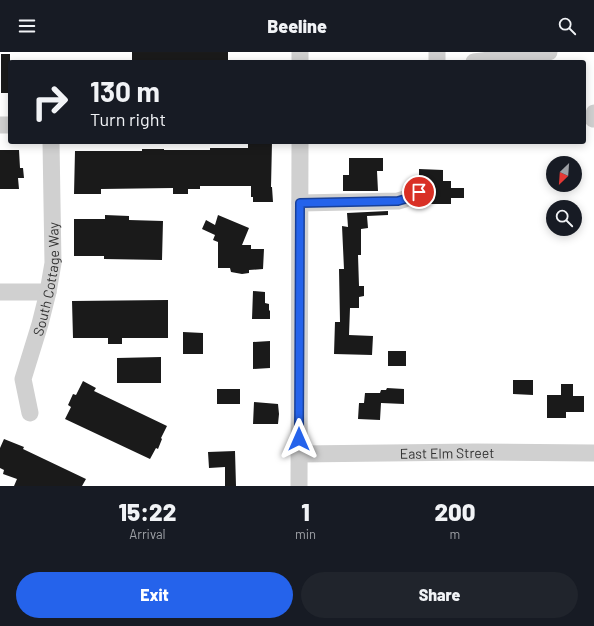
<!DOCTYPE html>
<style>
:root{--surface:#171b24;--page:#20242c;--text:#f1f3f6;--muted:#9ea1a6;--accent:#2563eb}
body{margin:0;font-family:Barlow,sans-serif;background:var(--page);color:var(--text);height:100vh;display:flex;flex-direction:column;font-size:15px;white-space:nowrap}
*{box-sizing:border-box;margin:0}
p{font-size:13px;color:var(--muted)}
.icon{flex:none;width:22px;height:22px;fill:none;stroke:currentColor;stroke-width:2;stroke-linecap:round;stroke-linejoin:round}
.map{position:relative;height:434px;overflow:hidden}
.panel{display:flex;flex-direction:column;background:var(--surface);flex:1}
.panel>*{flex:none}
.hud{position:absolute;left:8px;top:8px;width:578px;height:84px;border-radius:4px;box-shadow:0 2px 10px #0003;background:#171b24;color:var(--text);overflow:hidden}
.needle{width:26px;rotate:205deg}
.controls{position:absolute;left:546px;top:104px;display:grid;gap:8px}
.controls a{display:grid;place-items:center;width:36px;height:36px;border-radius:50%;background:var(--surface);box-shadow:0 2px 10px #0003;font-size:20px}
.pin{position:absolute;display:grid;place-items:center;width:34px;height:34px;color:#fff;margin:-17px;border:2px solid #fff;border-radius:50%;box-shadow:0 1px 4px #0007}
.me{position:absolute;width:44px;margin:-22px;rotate:0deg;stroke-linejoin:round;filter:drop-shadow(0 0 3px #0008)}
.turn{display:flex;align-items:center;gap:14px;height:84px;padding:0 16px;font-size:18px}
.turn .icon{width:52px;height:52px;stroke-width:2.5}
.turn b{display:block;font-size:28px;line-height:34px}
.eta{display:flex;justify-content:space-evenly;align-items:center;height:68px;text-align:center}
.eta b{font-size:24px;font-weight:800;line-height:28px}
.action{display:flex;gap:8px;margin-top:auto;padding:8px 16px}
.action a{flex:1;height:46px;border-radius:24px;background:var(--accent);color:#fff;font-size:16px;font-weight:800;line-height:46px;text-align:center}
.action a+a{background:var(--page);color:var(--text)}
header{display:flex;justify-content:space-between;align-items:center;height:52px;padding:0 16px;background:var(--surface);font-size:18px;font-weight:800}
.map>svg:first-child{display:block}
.building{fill:#1a1a1a}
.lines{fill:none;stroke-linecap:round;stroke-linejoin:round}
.minor{stroke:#d0d0d0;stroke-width:17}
.route-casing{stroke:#184099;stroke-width:10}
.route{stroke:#2563eb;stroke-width:7}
.labels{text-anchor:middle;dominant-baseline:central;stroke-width:4;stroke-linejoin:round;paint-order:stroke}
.street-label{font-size:14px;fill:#333;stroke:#fff}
</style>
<header><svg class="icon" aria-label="menu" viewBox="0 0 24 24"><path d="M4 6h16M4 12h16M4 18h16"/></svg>Beeline<svg class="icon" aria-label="search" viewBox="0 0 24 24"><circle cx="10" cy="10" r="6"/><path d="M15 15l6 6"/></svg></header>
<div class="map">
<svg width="594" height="434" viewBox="0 0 594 434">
<rect width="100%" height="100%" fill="#fff"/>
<path class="building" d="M 132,0 L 228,0 L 228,10 L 132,10 Z
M 1,2 L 10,2 L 10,41 L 1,41 Z
M 248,90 L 272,90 L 271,135 L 272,135 L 273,150 L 253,150 L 253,145 L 251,145 L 251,134 L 200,134 L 200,137 L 188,137 L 188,142 L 173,142 L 173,136 L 101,137 L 101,142 L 74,142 L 75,99 L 142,99 L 142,97 L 164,97 L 164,98 L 210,98 L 210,96 L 248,96 Z
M 0,98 L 19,98 L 20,116 L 23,116 L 24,126 L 18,126 L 19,137 L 0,137 Z
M 349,106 L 383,106 L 383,119 L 377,119 L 378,139 L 343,139 L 343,123 L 349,123 Z
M 419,117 L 443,118 L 443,129 L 451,129 L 451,136 L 464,136 L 464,146 L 451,146 L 451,152 L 427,152 L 427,146 L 429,141 L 428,136 L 427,132 L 419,130 Z
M 388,159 L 388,163 L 367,164 L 368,176 L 361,177 L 361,203 L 358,203 L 359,234 L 364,234 L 364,244 L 359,245 L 359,256 L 350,256 L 349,283 L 373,284 L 372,303 L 334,302 L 335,270 L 340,270 L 339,217 L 344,217 L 342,174 L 348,175 L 347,161 Z
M 105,163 L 129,164 L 129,168 L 163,169 L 162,208 L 104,207 L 104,204 L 74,204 L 74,167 L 105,167 Z
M 218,163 L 249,176 L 242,193 L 251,193 L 251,197 L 264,197 L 263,217 L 249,218 L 249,221 L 242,222 L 231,220 L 230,216 L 218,216 L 218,190 L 213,188 L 215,183 L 202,177 L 206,168 L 215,173 Z
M 253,239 L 265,240 L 265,251 L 269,252 L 269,258 L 270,259 L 270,267 L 252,267 Z
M 168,248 L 168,286 L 122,286 L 122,292 L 108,292 L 108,286 L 73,286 L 72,249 Z
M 183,280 L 203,281 L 203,302 L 183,302 Z
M 270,289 L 270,316 L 253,317 L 253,290 Z
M 388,299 L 406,299 L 406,314 L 388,314 Z
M 161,305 L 161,331 L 117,331 L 117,306 Z
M 513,328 L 533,328 L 533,343 L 513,342 Z
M 83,329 L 96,336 L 94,339 L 167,374 L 161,386 L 162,387 L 158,397 L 156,396 L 150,407 L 65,367 L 71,355 L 68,353 L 73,342 L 76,343 Z
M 561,332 L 573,332 L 573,344 L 584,344 L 584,360 L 566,360 L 566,366 L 547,366 L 547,343 L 561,343 Z
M 387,336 L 404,337 L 404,352 L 381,351 L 380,368 L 358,367 L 359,351 L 364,351 L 365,341 L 380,341 L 381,338 L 386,338 Z
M 217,337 L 240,337 L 240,352 L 217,352 Z
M 254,350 L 278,352 L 279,362 L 278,372 L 253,372 Z
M 4,387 L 24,395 L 23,397 L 86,427 L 82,434 L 14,434 L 17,427 L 3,422 L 4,418 L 0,416 L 0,396 Z
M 235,399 L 236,434 L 225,434 L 225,415 L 209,416 L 208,400 Z"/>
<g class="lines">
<g class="minor">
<path d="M 300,10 L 300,0"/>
<path d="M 437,10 L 437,0"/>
<path d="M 474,10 L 549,0"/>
<path d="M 593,67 L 594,61"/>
<path d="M 0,73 L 10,73"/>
<path d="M 300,151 L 398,149 L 405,147 L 419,140"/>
<path d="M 0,240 L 48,240"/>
<path id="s1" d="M 30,361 L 23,327 L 40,272 L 48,240 L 53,211 L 51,90"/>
<path id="s2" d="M 299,402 L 475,400 L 594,401"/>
<path d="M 299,434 L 300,90"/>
</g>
</g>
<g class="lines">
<defs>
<path id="route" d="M 299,387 L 300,151 L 398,149 L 405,147 L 419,140"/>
</defs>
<use href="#route" class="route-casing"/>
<use href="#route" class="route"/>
</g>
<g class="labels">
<g class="street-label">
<text stroke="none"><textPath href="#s1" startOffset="138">South Cottage Way</textPath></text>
<text stroke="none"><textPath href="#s2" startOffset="148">East Elm Street</textPath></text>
</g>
</g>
</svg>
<div class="controls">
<a><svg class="needle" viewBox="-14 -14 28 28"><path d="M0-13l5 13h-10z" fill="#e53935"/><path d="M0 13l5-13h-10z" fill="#9ea1a6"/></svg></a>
<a><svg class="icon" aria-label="search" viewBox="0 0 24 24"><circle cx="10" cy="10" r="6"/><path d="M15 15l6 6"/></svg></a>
</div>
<div class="pin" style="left:419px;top:140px;background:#d93025"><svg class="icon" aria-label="arrive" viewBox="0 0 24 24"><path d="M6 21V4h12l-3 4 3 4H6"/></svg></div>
<svg class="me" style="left:299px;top:387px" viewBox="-20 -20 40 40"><path d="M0-17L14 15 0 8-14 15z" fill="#2563eb" stroke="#fff" stroke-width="4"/></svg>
<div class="hud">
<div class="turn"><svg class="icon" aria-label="right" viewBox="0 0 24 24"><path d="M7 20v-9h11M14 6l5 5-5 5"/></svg><div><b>130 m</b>Turn right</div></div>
</div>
</div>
<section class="panel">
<div class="eta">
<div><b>15:22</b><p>Arrival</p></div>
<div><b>1</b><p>min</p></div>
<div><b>200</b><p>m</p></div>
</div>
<div class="action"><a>Exit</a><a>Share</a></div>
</section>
